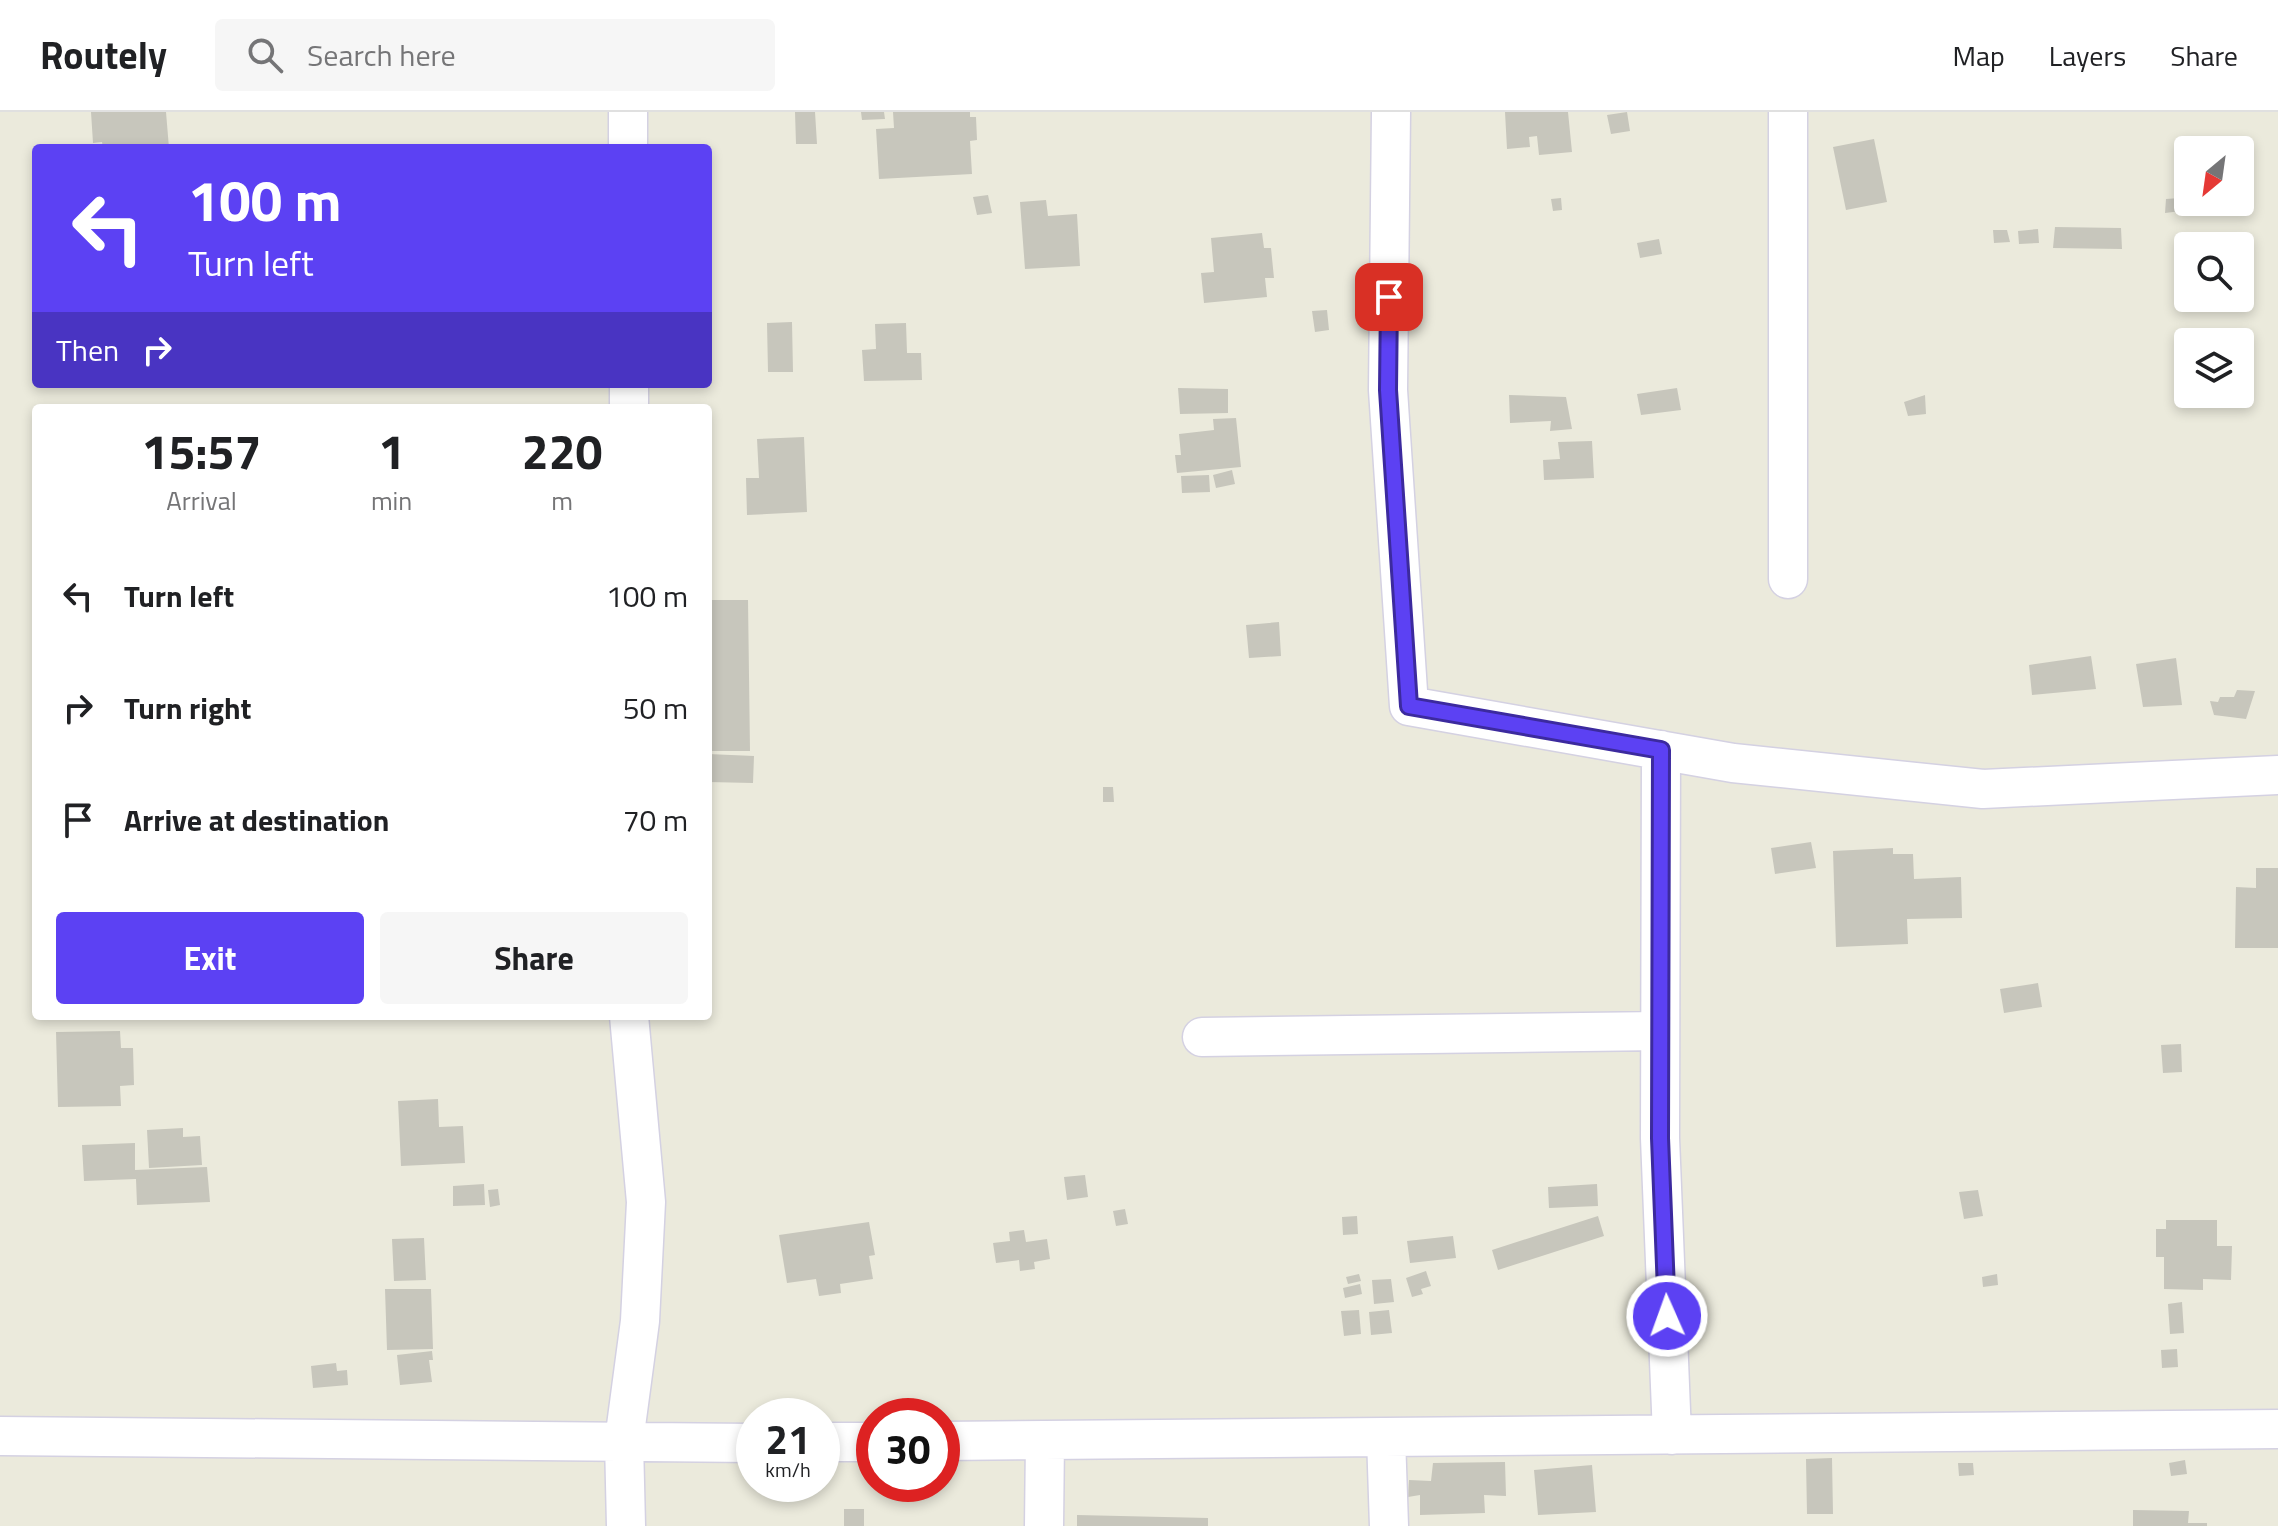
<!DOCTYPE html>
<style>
:root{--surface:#fff;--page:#f6f6f6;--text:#202124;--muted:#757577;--line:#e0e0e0;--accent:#5c41f3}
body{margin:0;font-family:"Titillium Web",sans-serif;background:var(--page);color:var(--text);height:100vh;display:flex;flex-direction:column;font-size:30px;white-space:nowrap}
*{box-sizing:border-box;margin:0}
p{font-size:26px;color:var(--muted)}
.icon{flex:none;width:44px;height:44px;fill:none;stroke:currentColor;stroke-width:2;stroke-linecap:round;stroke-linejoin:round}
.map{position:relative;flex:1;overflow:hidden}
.side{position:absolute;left:32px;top:292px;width:680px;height:616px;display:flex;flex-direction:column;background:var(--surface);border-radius:8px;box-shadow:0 4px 12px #0003}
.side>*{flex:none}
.banner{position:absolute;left:32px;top:32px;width:680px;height:244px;border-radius:8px;box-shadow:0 4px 12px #0003;background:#5c41f3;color:#fff;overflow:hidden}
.needle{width:52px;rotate:209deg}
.controls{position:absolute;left:2174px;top:24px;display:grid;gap:16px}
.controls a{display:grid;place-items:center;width:80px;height:80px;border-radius:8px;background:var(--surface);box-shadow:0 4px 12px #0003;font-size:40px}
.speed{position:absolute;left:736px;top:1286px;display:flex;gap:16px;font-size:40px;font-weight:700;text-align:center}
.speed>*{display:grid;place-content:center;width:104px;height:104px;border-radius:50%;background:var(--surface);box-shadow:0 4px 12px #0003;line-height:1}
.speed small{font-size:20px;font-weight:400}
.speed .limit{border:12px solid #d22;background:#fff;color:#111}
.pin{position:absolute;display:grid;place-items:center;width:68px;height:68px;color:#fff;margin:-34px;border-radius:16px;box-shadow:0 4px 12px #0006}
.me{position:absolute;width:88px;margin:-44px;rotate:358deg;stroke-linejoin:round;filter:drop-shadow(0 0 6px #0008)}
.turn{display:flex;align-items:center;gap:28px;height:168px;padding:0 24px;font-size:36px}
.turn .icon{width:104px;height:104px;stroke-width:2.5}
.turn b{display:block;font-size:56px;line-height:68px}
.then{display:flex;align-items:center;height:76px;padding:0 24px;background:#0003;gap:16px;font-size:30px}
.eta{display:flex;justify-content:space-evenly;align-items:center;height:136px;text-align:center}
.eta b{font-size:48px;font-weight:700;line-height:56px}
.cta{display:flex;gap:16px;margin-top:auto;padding:16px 24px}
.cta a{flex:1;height:92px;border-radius:8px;background:var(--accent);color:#fff;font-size:32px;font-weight:700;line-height:92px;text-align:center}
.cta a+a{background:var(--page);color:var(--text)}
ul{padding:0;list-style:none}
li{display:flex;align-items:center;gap:24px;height:112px;padding:0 24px}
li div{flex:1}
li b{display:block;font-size:30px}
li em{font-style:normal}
header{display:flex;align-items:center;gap:48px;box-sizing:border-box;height:112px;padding:0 40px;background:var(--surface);border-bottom:2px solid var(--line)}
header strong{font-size:38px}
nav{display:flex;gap:44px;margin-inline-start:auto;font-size:28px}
.search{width:560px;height:72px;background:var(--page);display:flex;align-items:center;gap:20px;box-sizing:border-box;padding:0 28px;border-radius:8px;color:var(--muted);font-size:30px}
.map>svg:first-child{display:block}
.building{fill:#c7c6bc}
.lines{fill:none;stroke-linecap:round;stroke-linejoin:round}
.street-casing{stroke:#d4d1e2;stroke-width:41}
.street{stroke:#fff;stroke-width:38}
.route-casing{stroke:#3c2a9e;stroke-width:20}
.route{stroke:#5c41f3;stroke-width:14}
</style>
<header>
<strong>Routely</strong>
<div class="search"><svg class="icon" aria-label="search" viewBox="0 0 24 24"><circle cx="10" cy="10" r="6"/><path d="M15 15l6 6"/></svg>Search here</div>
<nav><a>Map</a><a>Layers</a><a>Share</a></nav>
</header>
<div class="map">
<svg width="2278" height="1414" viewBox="0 0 2278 1414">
<rect width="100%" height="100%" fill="#ebeadc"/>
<path class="building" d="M 91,0 L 166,0 L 169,36 L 103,36 L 102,30 L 93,31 Z
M 795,0 L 815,0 L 817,32 L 796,32 Z
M 861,0 L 884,0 L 885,7 L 862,8 Z
M 893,0 L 970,0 L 970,5 L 976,5 L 977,28 L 970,29 L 972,62 L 879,67 L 876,17 L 894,16 Z
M 1505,0 L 1568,0 L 1572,40 L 1539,43 L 1537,24 L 1529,25 L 1530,35 L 1507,37 Z
M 1627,0 L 1630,19 L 1611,22 L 1607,3 Z
M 1874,27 L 1887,90 L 1846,98 L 1833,35 Z
M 988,83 L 992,101 L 977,103 L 973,85 Z
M 1561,86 L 1562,98 L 1553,99 L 1551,87 Z
M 2180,86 L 2181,99 L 2165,101 L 2166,87 Z
M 1046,88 L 1048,104 L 1077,102 L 1080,154 L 1025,157 L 1020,90 Z
M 2055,115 L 2121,116 L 2122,137 L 2053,136 Z
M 2038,117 L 2039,131 L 2019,132 L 2018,119 Z
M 1993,118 L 2007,118 L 2010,130 L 1994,131 Z
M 1262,121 L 1264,136 L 1271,136 L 1274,166 L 1265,166 L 1267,185 L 1204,191 L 1201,161 L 1214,160 L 1211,126 Z
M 1659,127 L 1662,142 L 1640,146 L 1637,131 Z
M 1327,198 L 1329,218 L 1315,220 L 1312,199 Z
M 792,210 L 793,260 L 768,260 L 767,211 Z
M 906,211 L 907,241 L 921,241 L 922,268 L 864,269 L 862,238 L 876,237 L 875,212 Z
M 1178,276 L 1228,277 L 1228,301 L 1180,302 Z
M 1677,276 L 1681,298 L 1641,303 L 1637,282 Z
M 1509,283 L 1566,285 L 1572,317 L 1550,319 L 1551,309 L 1510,311 Z
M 1925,283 L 1926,302 L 1908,304 L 1904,290 Z
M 1236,306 L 1241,355 L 1177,361 L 1175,343 L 1181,343 L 1179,322 L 1214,318 L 1213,307 Z
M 804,325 L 807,400 L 747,403 L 746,366 L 759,366 L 757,327 Z
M 1592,329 L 1594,366 L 1544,368 L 1543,348 L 1560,347 L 1558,330 Z
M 1232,358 L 1235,372 L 1216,376 L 1213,363 Z
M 1209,363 L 1210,380 L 1182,381 L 1181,364 Z
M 708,488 L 748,488 L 750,639 L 708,639 Z
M 1279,510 L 1281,544 L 1249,546 L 1246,513 Z
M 2091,544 L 2096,577 L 2032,583 L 2029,553 Z
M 2176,546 L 2182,593 L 2143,595 L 2136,552 Z
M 2237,578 L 2255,579 L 2246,607 L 2214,603 L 2210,589 L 2218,590 L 2220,585 L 2234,585 Z
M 708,642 L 754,644 L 753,671 L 708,670 Z
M 1103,675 L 1113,675 L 1114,690 L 1103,690 Z
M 1811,730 L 1816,756 L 1775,762 L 1771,736 Z
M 1893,736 L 1893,742 L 1913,742 L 1914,767 L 1961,765 L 1962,806 L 1907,807 L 1908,832 L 1836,835 L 1833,739 Z
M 2256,756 L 2278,756 L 2278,836 L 2235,836 L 2236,775 L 2256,776 Z
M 2038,871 L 2042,895 L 2004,901 L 2000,877 Z
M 120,919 L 121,936 L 133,936 L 134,973 L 120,974 L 121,994 L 58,995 L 56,920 Z
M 2181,932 L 2182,960 L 2163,961 L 2161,933 Z
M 438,987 L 439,1015 L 463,1014 L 465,1051 L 401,1054 L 398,989 Z
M 183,1016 L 183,1025 L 200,1024 L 202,1053 L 149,1056 L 147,1018 Z
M 135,1031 L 135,1058 L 207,1055 L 210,1090 L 137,1093 L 136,1067 L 84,1069 L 82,1033 Z
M 1085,1063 L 1088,1085 L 1067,1088 L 1064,1065 Z
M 484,1072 L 485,1093 L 453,1094 L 453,1074 Z
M 1597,1072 L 1598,1094 L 1549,1096 L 1548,1075 Z
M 498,1077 L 500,1093 L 490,1095 L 488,1078 Z
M 1978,1078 L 1983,1104 L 1964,1107 L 1959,1080 Z
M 1125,1097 L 1128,1112 L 1116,1114 L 1113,1099 Z
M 1357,1104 L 1358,1122 L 1343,1123 L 1342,1105 Z
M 1598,1104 L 1604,1124 L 1498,1158 L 1492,1138 Z
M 2166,1108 L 2217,1108 L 2217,1134 L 2232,1134 L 2231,1168 L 2203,1167 L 2203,1178 L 2164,1177 L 2164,1145 L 2156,1145 L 2156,1117 L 2166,1117 Z
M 869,1110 L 875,1143 L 869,1144 L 873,1167 L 840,1172 L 841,1181 L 819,1184 L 816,1167 L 787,1171 L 779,1123 Z
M 1024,1118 L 1026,1130 L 1047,1127 L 1050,1147 L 1034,1150 L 1035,1157 L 1020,1159 L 1019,1148 L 996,1151 L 993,1131 L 1010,1129 L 1009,1120 Z
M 1453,1124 L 1456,1146 L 1410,1151 L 1407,1129 Z
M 424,1126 L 426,1168 L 394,1169 L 392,1127 Z
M 1426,1159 L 1431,1174 L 1421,1177 L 1423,1182 L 1412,1185 L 1406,1166 Z
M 1359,1162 L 1361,1169 L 1348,1172 L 1346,1165 Z
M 1997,1162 L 1998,1173 L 1983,1175 L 1982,1165 Z
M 1391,1167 L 1394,1190 L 1374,1192 L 1372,1168 Z
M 1360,1172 L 1362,1182 L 1345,1186 L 1343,1176 Z
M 385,1177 L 431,1177 L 433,1237 L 387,1238 Z
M 2182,1190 L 2184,1221 L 2170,1222 L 2168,1192 Z
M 1359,1198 L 1361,1222 L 1344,1224 L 1341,1199 Z
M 1389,1198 L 1392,1221 L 1371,1223 L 1369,1200 Z
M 2177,1237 L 2178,1255 L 2162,1256 L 2161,1238 Z
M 432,1239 L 433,1248 L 429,1248 L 432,1270 L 400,1273 L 397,1243 Z
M 336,1251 L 337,1259 L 347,1258 L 348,1273 L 313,1276 L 311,1254 Z
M 1832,1346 L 1833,1402 L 1807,1402 L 1806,1347 Z
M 2185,1348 L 2187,1362 L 2171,1364 L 2169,1351 Z
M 1505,1350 L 1506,1384 L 1484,1383 L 1485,1401 L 1420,1403 L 1420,1383 L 1408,1385 L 1409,1368 L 1431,1369 L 1433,1351 Z
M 1958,1351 L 1973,1351 L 1974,1363 L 1959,1364 Z
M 1592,1353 L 1596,1400 L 1538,1403 L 1534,1358 Z
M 844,1397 L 864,1397 L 864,1414 L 844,1414 Z
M 2133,1398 L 2189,1399 L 2188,1411 L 2207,1411 L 2207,1414 L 2133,1414 Z
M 1077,1403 L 1208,1406 L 1208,1414 L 1077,1414 Z"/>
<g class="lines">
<defs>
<path id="street" d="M 628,0 L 628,36
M 1391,0 L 1388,278 L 1409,594 L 1733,651 L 1983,677 L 2278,663
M 1788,0 L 1788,467
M 629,272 L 629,296
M 1661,638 L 1660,1026 L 1672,1323
M 1202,925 L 1660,919
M 0,1324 L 754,1331
M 1386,1325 L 1389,1414
M 942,1329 L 2278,1317
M 822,1330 L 874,1330
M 626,1414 L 624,1329 L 640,1209 L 646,1090 L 629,904
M 1044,1414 L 1045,1328"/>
</defs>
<use href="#street" class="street-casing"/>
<use href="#street" class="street"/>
</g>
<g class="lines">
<defs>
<path id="route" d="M 1389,185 L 1388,278 L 1409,594 L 1661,638 L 1660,1026 L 1667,1204"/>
</defs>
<use href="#route" class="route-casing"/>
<use href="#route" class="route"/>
</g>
</svg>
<div class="controls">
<a><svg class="needle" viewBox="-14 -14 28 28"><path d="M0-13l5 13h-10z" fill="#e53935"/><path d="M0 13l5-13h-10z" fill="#757577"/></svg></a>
<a><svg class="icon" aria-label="search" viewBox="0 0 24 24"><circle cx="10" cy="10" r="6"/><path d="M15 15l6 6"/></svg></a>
<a><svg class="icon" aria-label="layers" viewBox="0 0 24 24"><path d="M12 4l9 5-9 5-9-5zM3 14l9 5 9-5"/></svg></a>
</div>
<div class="speed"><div>21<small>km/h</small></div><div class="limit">30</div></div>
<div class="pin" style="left:1389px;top:185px;background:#d93025"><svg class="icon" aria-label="arrive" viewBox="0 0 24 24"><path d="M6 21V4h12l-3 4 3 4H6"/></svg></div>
<svg class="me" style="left:1667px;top:1204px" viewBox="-20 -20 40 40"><circle r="17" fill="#5c41f3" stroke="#fff" stroke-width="3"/><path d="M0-11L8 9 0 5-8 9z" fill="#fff"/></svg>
<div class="banner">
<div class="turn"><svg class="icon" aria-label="left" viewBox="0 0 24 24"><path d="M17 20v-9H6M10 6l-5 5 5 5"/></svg><div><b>100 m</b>Turn left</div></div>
<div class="then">Then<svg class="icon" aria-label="right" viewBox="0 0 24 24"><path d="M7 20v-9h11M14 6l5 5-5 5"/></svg></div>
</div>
<section class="side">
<div class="eta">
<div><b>15:57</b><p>Arrival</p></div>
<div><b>1</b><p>min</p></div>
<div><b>220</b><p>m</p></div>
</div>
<ul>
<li><svg class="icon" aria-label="left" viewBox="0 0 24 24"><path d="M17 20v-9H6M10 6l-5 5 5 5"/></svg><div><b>Turn left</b></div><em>100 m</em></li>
<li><svg class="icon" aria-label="right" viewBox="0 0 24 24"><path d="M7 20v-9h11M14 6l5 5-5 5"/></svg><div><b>Turn right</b></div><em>50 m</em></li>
<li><svg class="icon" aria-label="arrive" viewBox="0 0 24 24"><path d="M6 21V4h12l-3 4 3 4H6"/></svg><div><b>Arrive at destination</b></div><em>70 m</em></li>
</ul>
<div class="cta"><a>Exit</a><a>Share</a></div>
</section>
</div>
